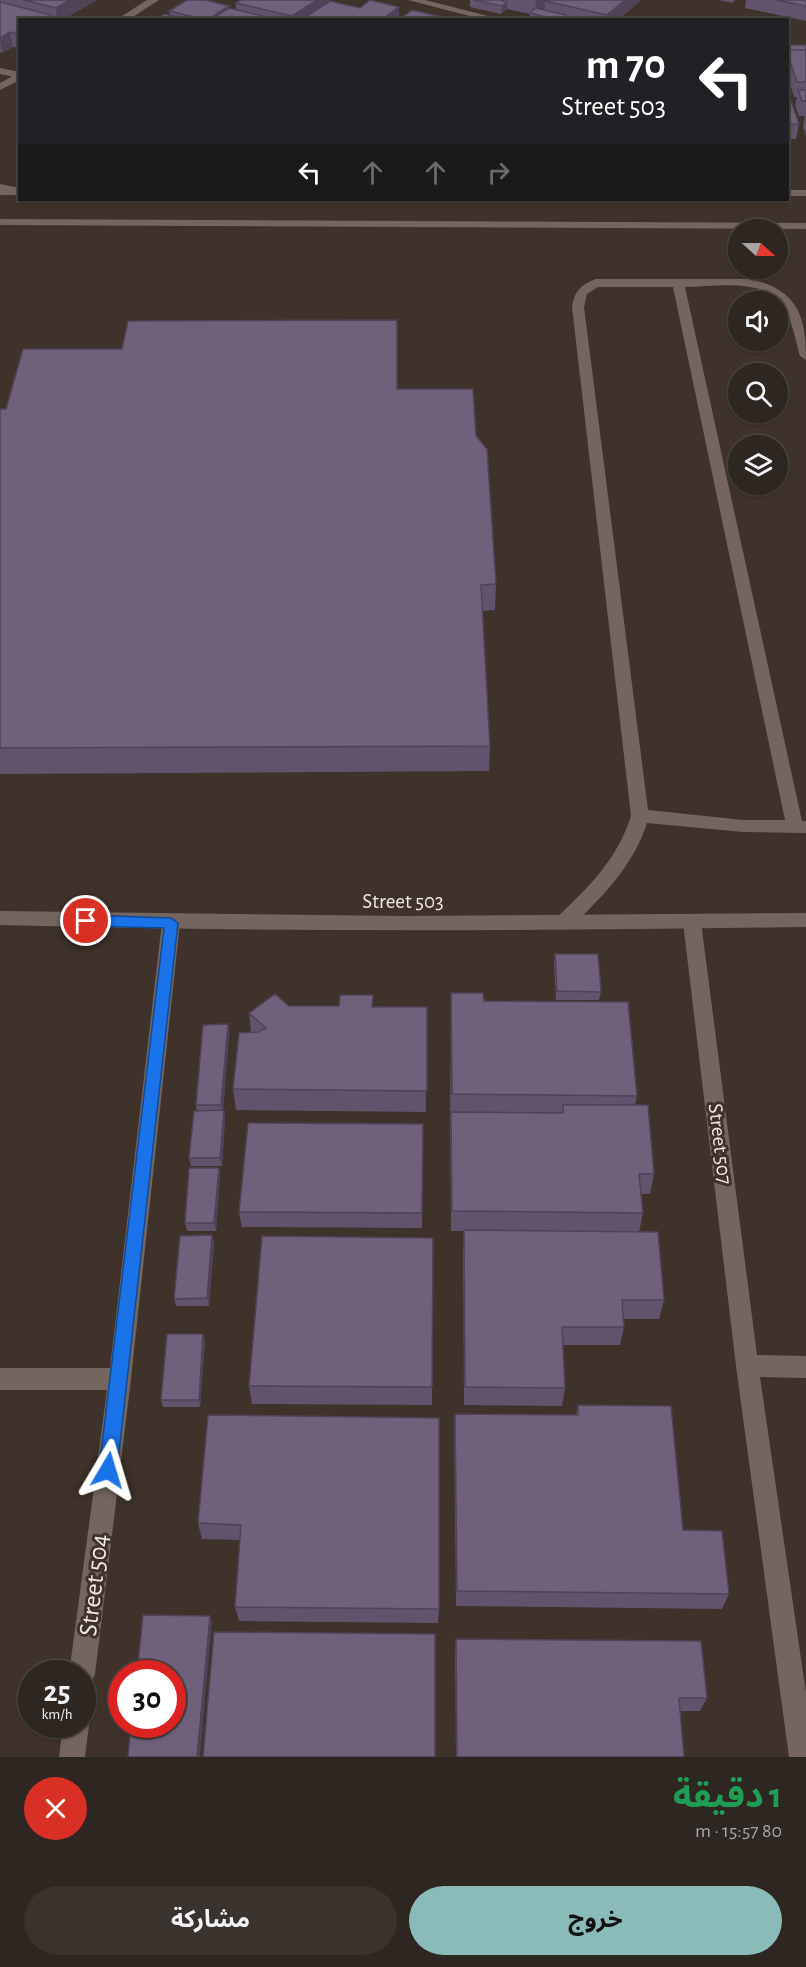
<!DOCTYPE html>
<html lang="ar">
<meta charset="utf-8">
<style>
:root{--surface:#2e2620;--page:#3a322d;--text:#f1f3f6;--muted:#a7a5a5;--line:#49433e;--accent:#8bbbb9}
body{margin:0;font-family:"Alegreya Sans","Noto Sans Arabic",sans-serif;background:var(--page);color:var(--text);direction:rtl;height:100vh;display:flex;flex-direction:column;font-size:22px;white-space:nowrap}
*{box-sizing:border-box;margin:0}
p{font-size:20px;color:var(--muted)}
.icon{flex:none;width:33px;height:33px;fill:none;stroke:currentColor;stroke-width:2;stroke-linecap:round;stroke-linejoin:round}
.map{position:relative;height:1757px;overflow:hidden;direction:ltr}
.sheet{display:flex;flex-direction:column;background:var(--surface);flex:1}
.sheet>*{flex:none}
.guide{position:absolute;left:18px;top:18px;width:771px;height:183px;border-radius:0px;box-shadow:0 2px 4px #0004,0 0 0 2px var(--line);direction:rtl;background:#202124;color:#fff;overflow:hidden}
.needle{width:39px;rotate:111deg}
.fabs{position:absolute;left:728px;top:219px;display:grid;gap:12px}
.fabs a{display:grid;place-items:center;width:60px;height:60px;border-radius:50%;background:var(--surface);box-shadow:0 2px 4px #0004,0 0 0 2px var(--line);font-size:30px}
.speed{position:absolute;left:18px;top:1660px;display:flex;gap:12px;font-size:30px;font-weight:700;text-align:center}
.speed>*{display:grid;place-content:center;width:78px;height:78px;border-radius:50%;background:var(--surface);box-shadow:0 2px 4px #0004,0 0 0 2px var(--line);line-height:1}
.speed small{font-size:15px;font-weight:400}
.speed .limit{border:9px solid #d22;background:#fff;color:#111}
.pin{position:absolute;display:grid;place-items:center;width:51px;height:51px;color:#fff;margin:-26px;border:3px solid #fff;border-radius:50%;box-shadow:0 2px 6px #0007}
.me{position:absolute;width:66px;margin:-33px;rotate:7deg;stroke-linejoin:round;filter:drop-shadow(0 0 4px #0008)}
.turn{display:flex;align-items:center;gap:21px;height:126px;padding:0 24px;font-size:27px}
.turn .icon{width:78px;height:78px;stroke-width:2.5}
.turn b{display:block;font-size:42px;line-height:51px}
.lanes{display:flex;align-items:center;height:57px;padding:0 24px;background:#0003;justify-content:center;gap:30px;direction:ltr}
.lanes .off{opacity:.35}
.round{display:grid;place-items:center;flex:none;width:63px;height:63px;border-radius:32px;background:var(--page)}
.overview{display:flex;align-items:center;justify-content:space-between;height:102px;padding:0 24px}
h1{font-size:36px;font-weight:700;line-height:45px;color:#1e9e55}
.action{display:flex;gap:12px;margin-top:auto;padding:12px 24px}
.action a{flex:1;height:69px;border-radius:36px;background:var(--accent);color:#111;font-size:24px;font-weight:700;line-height:69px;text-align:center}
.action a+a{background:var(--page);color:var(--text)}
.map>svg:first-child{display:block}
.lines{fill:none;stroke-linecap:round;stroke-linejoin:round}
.service{fill:#74665f;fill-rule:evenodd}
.minor{fill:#74665f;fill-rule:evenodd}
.tertiary{fill:#74665f;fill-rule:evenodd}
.wall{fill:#60536b}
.shaded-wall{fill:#4e4357}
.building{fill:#70607c;stroke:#4e4357;stroke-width:1.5}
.route{fill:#1a73e8;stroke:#114b97;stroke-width:1.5}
.labels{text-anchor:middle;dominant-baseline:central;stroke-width:6;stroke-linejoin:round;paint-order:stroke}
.street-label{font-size:21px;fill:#f0e8e4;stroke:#3e322b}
.near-street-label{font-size:26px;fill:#f0e8e4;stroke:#3e322b}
</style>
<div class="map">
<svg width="806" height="1757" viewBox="0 0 806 1757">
<rect width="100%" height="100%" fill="#3e322b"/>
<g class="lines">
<path class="service" d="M 0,68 L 20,72 L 20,78 L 0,74 Z
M 751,279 C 798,291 806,315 806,360 L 800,356 C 795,340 793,321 783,306 C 764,277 714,287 685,287 L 802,821 L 806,821 L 806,833 L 743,832 L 647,823 C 633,867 601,898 569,929 L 555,929 L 553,924 L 555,919 C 588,888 617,860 631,816 L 572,307 C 574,292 581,284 596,279 ZM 598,287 L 673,287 L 785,820 L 743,820 L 648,810 L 584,307 L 587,294 Z"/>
<path class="minor" d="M 147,0 L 159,0 L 128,20 L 116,20 Z
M 408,0 L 425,0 L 504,20 L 485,20 Z
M 20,72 L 20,80 L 0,90 L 0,83 Z
M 0,184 L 20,188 L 20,194 L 0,190 Z
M 692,915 L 699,917 L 701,922 L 757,1355 L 806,1356 L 806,1378 L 760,1377 L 806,1693 L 806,1757 L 789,1757 L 736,1366 L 683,922 L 685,917 Z
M 171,916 L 178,918 L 180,923 L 131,1379 L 95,1674 L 91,1683 L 82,1687 L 82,1674 L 69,1674 L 107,1390 L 0,1390 L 0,1368 L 110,1368 L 162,923 L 164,918 Z
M 82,1715 L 89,1725 L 85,1757 L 59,1757 L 63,1725 L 82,1725 Z"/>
<path class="tertiary" d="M 0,189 L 20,189 L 20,195 L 0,195 Z
M 788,190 L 806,190 L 806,196 L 788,196 Z
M 0,219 L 806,223 L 806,229 L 0,225 Z
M 0,911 L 403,916 L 806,913 L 806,927 C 537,931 269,932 0,925 Z"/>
</g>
<path class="wall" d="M 0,0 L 97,0 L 62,20 L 20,20 L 19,48 L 13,47 L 2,53 L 0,52 Z
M 470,0 L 641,0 L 618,20 L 529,20 L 530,14 L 507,9 L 501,14 L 470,7 Z
M 719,0 L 735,0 L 732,3 Z
M 746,0 L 806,0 L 806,21 L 745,8 Z
M 331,1 L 360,8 L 399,7 L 399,20 L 156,20 L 170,15 L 169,11 L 229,6 L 229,8 L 236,10 L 236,3 Z
M 788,45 L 806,45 L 806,136 L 803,127 L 805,116 L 799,116 L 795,105 L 797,97 L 794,97 L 788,76 Z
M 788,92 L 799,124 L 796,139 L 788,139 Z
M 397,389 L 476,436 L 496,584 L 495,610 L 482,611 L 490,746 L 489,771 L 0,774 L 0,409 Z
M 555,954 L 601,992 L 599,1000 L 556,1000 L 554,963 Z
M 451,993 L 484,1001 L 637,1096 L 635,1105 L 654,1174 L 650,1194 L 641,1194 L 643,1213 L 639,1232 L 664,1300 L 659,1319 L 623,1319 L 624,1327 L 620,1345 L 563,1345 L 565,1388 L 562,1406 L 464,1405 L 463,1249 L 464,1231 L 451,1231 L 450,1132 Z
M 289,1006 L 427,1007 L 426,1112 L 236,1110 L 233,1089 L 251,1033 L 249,1013 Z
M 228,1024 L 229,1033 L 223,1110 L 225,1119 L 222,1166 L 191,1166 L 189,1158 L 197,1111 L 196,1105 Z
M 219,1168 L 220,1176 L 216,1231 L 187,1231 L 185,1223 Z
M 239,1212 L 422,1213 L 422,1228 L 242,1227 Z
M 212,1235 L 214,1243 L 209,1306 L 176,1306 L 174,1299 Z
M 205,1341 L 200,1407 L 163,1407 L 161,1400 Z
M 249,1386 L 432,1387 L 432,1405 L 252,1404 Z
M 578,1405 L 683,1530 L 729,1594 L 722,1609 L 456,1606 L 454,1431 L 455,1414 L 576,1415 Z
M 208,1415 L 439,1609 L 438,1623 L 239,1621 L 235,1607 L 240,1540 L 202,1539 L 198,1523 Z
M 456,1639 L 707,1698 L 700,1711 L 680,1711 L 684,1757 L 456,1757 L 455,1653 Z"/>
<path class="shaded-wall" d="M 70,0 L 97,0 L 62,20 L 57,20 L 56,8 Z
M 317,0 L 331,0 L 331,5 L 304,18 L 304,20 L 292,20 L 292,16 Z
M 538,0 L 555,0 L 545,1 L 545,8 L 535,15 L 536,1 Z
M 625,0 L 641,0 L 618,20 L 607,20 L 607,15 Z
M 507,2 L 507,9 L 501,14 L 502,6 Z
M 229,6 L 230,13 L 219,20 L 207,20 Z
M 399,7 L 399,20 L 381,20 Z
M 51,15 L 52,20 L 43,20 Z
M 10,32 L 13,47 L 2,53 L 0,38 Z
M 20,32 L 20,48 L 17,34 Z
M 228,1024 L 229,1033 L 223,1113 L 221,1105 Z
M 224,1110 L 225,1119 L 222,1166 L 220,1158 Z
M 219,1168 L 220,1176 L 216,1231 L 214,1223 Z
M 212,1235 L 214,1243 L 209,1306 L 207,1298 Z
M 203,1334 L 205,1341 L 200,1407 L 199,1400 Z
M 210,1616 L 212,1622 L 200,1757 L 197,1757 Z"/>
<path class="building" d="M 24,0 L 70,0 L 56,8 Z
M 187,0 L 206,0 L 229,6 L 207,20 L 169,11 Z
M 241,0 L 317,0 L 292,16 L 236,3 Z
M 370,0 L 399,7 L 381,20 L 310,20 L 304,18 L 330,1 L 360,8 Z
M 474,0 L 500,0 L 507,2 L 502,6 Z
M 546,0 L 625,0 L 607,15 L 545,1 Z
M 776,0 L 806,0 L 806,6 Z
M 0,2 L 51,15 L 43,20 L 20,20 L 20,32 L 17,34 L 10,32 L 0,38 Z
M 229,8 L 279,20 L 210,20 Z
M 536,8 L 566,15 L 560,20 L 557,20 L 530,13 Z
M 412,10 L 454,20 L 399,20 Z
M 165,14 L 187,20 L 156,20 Z
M 788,45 L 806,45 L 806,50 L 788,50 Z
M 788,50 L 806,50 L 806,82 L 797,82 L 788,55 Z
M 798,90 L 806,90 L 806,101 L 802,101 Z
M 788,92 L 799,124 L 788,124 Z
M 397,320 L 397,389 L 473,389 L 476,436 L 487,449 L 496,584 L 481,585 L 490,746 L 0,748 L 0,409 L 6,409 L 23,349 L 122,349 L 128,321 Z
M 555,954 L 598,954 L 601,992 L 557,991 Z
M 451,993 L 483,993 L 484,1001 L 628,1002 L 637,1096 L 452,1094 Z
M 275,994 L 289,1006 L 339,1006 L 340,995 L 373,995 L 372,1007 L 427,1007 L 427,1091 L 233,1089 L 239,1033 L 258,1032 L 266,1028 L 249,1013 Z
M 228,1024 L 221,1105 L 196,1105 L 203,1025 Z
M 563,1105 L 648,1105 L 654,1174 L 639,1174 L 643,1213 L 452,1211 L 451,1112 L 563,1113 Z
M 224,1110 L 220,1158 L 189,1158 L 194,1111 Z
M 248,1123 L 423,1124 L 422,1213 L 239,1212 Z
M 189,1168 L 219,1168 L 214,1223 L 185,1223 Z
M 464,1230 L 658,1232 L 664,1300 L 622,1300 L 624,1327 L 562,1327 L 565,1388 L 465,1387 Z
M 212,1235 L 207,1298 L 174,1299 L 180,1236 Z
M 262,1236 L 433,1238 L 432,1387 L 249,1386 Z
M 167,1334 L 203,1334 L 199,1400 L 161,1400 Z
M 578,1405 L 671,1406 L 683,1530 L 722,1531 L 729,1594 L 457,1591 L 455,1414 L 578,1415 Z
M 208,1415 L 439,1418 L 439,1609 L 235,1607 L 241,1525 L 198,1523 Z
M 143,1615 L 210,1616 L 197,1757 L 128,1757 L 131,1725 L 172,1725 L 172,1674 L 137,1674 Z
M 214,1632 L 435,1634 L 435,1757 L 203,1757 Z
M 456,1639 L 701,1641 L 707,1698 L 679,1698 L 684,1757 L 457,1757 Z"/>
<path class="route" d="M 86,915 L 171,918 L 178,923 L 117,1470 L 115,1476 L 108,1479 L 102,1476 L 99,1470 L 164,928 L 86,926 L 79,921 Z"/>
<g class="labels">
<g class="street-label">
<text x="403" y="901">Street 503</text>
<text transform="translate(720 1144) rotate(83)">Street 507</text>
</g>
<g class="near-street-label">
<text transform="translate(94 1585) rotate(-83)">Street 504</text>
</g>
</g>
</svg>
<div class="fabs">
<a><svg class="needle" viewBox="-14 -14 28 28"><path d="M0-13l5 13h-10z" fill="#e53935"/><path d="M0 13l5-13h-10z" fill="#a7a5a5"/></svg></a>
<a><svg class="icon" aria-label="sound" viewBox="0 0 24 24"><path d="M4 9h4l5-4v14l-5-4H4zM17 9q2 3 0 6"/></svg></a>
<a><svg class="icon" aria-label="search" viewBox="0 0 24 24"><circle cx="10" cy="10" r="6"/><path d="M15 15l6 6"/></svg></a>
<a><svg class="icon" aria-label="layers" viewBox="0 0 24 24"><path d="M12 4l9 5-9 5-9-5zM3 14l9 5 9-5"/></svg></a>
</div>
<div class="speed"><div>25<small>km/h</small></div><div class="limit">30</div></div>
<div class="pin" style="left:86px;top:921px;background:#d93025"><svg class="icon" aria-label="arrive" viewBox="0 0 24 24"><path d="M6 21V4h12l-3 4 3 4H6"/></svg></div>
<svg class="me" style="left:108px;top:1470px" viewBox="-20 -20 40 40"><path d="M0-17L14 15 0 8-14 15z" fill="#1a73e8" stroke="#fff" stroke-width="4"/></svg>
<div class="guide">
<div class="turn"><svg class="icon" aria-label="left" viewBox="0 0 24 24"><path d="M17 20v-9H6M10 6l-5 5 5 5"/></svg><div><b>70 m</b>Street 503</div></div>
<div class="lanes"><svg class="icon" aria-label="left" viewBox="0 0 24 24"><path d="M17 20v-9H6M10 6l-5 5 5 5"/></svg><svg class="icon off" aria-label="ahead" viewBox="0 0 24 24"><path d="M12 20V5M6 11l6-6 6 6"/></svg><svg class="icon off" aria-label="ahead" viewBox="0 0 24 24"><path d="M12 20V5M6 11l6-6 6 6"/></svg><svg class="icon off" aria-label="right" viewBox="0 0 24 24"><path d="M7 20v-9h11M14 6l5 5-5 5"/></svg></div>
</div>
</div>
<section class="sheet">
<div class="overview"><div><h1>1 دقيقة</h1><p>80 m · 15:57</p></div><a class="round" style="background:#d93025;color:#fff"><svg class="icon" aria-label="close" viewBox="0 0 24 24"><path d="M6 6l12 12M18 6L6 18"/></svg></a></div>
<div class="action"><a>خروج</a><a>مشاركة</a></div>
</section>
